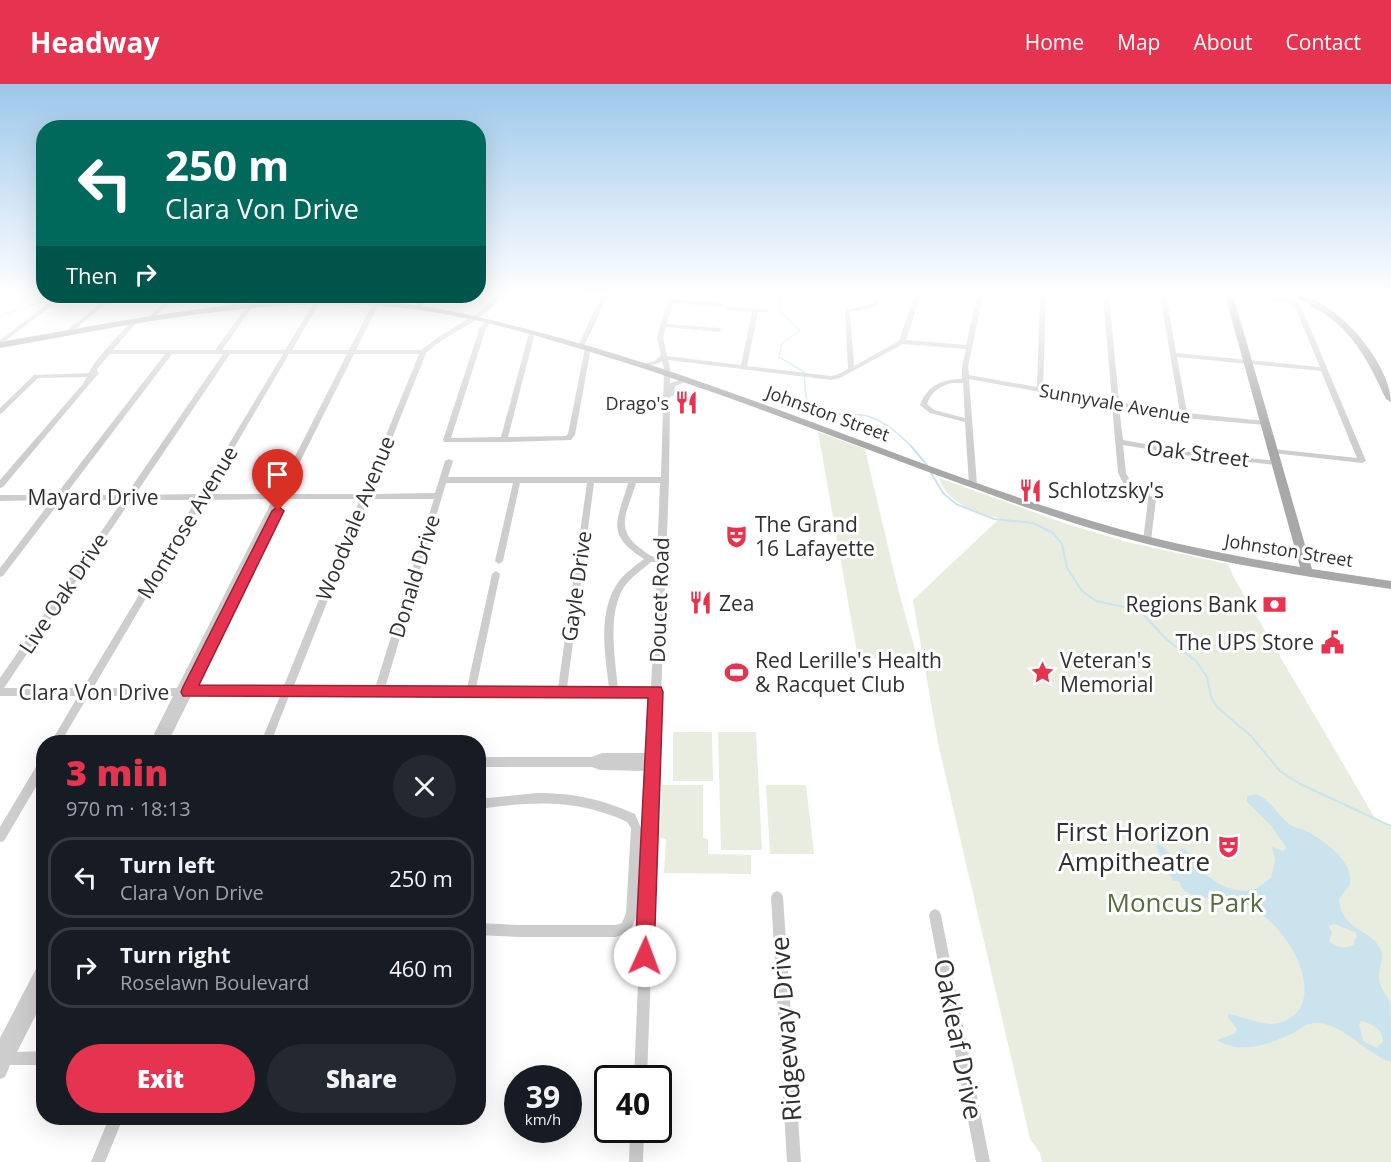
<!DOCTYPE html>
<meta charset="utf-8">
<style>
:root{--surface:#171b24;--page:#242831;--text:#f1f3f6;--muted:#9ea1a6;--line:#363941;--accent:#e63450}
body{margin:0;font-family:"Open Sans",sans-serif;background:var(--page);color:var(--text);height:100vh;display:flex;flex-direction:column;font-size:22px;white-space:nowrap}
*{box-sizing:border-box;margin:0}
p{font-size:20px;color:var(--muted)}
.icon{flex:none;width:33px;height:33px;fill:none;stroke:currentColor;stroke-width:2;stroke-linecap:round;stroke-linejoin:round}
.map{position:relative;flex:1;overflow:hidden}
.drawer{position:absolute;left:36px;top:651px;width:450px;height:390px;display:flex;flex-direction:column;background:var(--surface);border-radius:24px;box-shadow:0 6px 24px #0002}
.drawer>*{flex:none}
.top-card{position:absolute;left:36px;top:36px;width:450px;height:183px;border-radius:24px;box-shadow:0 6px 24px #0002;background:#00695c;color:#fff;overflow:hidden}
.speed{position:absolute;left:504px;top:981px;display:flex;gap:12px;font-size:30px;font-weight:700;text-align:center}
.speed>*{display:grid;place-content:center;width:78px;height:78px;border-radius:50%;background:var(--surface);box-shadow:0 6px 24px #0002;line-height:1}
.speed small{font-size:15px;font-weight:400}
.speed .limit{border:3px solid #111;border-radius:9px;background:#fff;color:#111}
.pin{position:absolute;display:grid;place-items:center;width:51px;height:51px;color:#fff;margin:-62px -26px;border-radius:50% 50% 50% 0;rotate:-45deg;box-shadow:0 0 6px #0007}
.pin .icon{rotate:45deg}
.me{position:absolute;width:66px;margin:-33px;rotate:2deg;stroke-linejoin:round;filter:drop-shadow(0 0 4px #0008)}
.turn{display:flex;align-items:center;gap:21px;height:126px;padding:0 30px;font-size:27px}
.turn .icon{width:78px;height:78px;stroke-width:2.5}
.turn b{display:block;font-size:42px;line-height:51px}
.then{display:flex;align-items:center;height:57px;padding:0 30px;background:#0003;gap:12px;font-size:22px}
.round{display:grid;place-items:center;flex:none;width:63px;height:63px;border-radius:32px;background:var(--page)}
.headline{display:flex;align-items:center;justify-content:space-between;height:102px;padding:0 30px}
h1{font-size:36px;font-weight:800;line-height:45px;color:var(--accent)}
.button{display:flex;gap:12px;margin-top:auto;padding:12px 30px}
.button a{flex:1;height:69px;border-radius:36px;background:var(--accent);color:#fff;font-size:24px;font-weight:800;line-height:69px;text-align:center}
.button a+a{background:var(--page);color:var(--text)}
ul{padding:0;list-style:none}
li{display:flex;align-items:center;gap:18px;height:81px;margin:0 12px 9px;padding:0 18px;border:3px solid var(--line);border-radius:24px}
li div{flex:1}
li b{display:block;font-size:22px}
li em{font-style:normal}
header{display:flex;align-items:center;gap:36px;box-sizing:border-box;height:84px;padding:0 30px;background:var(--accent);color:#fff}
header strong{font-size:28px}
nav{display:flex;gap:33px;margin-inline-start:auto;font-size:21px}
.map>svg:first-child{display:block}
.green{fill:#e8eddf}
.water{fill:#cbe3ed;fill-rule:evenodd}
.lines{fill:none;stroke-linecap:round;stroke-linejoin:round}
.stream-far1{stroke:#cbe3ed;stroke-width:1.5}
.stream{stroke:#cbe3ed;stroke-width:2}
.minor{fill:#cdcdcd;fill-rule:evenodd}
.major{fill:#a8a8a8;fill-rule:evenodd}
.route{fill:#e63450;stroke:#962234;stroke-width:1.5}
.labels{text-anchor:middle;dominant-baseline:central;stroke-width:6;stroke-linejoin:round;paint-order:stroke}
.far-poi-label{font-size:18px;fill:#303030;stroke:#fff;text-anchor:end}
.far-street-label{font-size:18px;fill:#303030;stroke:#fff}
.street-label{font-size:21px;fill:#303030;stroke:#fff}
.poi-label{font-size:21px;fill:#303030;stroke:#fff;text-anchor:start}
.near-poi-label{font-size:26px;fill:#303030;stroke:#fff;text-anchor:end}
.near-park-label{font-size:26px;fill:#576d3d;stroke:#fff}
.near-street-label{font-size:26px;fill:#303030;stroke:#fff}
</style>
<header>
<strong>Headway</strong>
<nav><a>Home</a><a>Map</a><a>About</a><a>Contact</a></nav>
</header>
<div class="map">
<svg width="1391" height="1078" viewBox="0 0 1391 1078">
<rect width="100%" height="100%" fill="#fff"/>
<path class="green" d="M 818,348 L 865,365 L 898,505 L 918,576 L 858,574 Z
M 939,394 L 1064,439 L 1127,458 L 1228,480 L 1233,492 L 1376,736 L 1391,743 L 1391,1078 L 1042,1078 L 1040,1069 L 1030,1055 L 938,659 L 913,516 L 1000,434 C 977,430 946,418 939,394 Z
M 673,648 L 712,648 L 713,697 L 673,697 Z
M 718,648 L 756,648 L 762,766 L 721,766 Z
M 662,701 L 703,701 L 703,754 L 708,755 L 708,770 L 751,771 L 751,790 L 664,789 L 666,755 L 660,754 Z
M 766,701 L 806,701 L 814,770 L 770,770 Z"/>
<path class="water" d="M 1256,710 C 1271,716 1275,728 1287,738 C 1293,744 1301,744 1308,748 C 1325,757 1354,778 1350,800 L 1339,815 C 1341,847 1371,844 1381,866 C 1385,875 1378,884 1379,893 C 1379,904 1386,909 1390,918 C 1391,927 1391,966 1391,978 C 1365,970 1337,932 1309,940 C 1303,941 1298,947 1293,949 C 1271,960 1239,971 1217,956 L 1236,949 L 1237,945 L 1227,932 L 1229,930 C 1249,933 1270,948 1290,934 C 1303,926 1306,912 1304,898 C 1299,866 1274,834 1245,820 C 1230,813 1194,818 1183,805 C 1181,803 1181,800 1178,797 L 1173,797 L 1156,762 L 1159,760 C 1165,763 1168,770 1175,773 L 1179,771 L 1181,764 C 1193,768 1198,781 1207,791 C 1217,802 1240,810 1255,805 C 1260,803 1266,797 1271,794 L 1275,776 L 1272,763 L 1284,767 L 1286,763 L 1272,743 L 1247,718 L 1247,712 ZM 1334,840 L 1355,848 L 1357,854 L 1354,856 L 1354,860 C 1346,866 1335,863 1329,857 L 1332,849 L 1329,842 ZM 1361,937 C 1372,940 1382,944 1383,957 L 1377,964 L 1363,957 L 1359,940 Z"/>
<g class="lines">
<path class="stream-far1" d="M 778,211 L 781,227 L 800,247 L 782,259 L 779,273 L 804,288 C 806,298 803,312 809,320 C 822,336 850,327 867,332 C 885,337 900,351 913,364
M 0,233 L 54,212"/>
<path class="stream" d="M 911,362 L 927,381
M 931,389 L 943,409 L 956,420 L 994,435 L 1033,439 L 1053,449 L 1062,460 L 1067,484 L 1082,507 L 1096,517 L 1129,524 L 1143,530 L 1167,556 L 1196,577 L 1207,593 L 1211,613 L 1217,623 L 1251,652 L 1280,687 L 1300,700 L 1391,742"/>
<path class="minor" d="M 0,211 L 5,211 L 0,215 Z
M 496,211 L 502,211 C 481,240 451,246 426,269 L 370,410 L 435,409 L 445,377 L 449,375 L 453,377 L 448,393 L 661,393 L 664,285 L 662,277 L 659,279 L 643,283 L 640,281 L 655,277 L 661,271 L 657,254 L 669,211 L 675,211 L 674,215 L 722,219 L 725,221 L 722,223 L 673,219 L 667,240 L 719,244 L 722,246 L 719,248 L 666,243 L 663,254 L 667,272 L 741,281 L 752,228 L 727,226 L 724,224 L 727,222 L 766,225 L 768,226 L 768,228 L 758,228 L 747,282 L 831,292 L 836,291 L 848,285 L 845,226 L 873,220 L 876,211 L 882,211 L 877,222 L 850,228 L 854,282 L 899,257 L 915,211 L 921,211 L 906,256 L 966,261 L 977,211 L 983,211 L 968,283 L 969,291 L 1037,303 L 1040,211 L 1046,211 L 1043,304 L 1112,317 L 1103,211 L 1109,211 L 1119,318 L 1180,328 L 1160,211 L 1166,211 L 1176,269 L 1320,283 L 1294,221 L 1287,218 L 1244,211 C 1262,211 1284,210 1300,220 L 1366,377 L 1362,379 L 1273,369 L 1269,367 L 1273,365 L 1357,374 L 1321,287 L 1177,273 L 1187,329 L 1265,337 L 1269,339 L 1265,341 L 1184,334 L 1119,322 L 1123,356 L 1190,368 L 1276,377 L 1280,379 L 1276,381 L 1190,372 L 1123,361 L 1126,389 L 1133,402 L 1156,415 L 1151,457 L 1147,460 L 1143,457 L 1148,416 L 1127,406 L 1118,389 L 1112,321 L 969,295 L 977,401 L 973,404 L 969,401 L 965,338 L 930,329 L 920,321 C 927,302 942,295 962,295 L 962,283 L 966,265 L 903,260 L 840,294 L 831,296 L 668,276 L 670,285 L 670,299 L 687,294 L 690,296 L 675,302 L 674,311 L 670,313 L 669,396 L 647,994 L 634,994 L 647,687 L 600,686 L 592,683 L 478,683 L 478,673 L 592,673 L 602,669 L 648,669 L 651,612 L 289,612 L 271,658 L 261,658 L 280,612 L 191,612 L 168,658 L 150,658 L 173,612 L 88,612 L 61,658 L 51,658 L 78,612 L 0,612 L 0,594 L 123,416 L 61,416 L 3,492 L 0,493 L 0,484 L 52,416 L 0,417 L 0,411 L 56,411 L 165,270 L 110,270 L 97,285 L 97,287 L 99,289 C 95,294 91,298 87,303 L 3,403 L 0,404 L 0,396 L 82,301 L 87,293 L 38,294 L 2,329 L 0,330 L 0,324 L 34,291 L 89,289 C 95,275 120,250 131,238 L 133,237 L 136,239 L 113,266 L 215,266 L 248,221 L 250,220 L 253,222 L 222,266 L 285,266 L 314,218 L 317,216 L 320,218 L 292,266 L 349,266 L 373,219 L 376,217 L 379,219 L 356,266 L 421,266 L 440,252 L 481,227 ZM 172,270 L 223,270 L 126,411 L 65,411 ZM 230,270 L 283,270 L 199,410 L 135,411 ZM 289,270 L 347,270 L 276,410 L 207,410 ZM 354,270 L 419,270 L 362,410 L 284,410 ZM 952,299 L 963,299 L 965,334 L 934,326 L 927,320 C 931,308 940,302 952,299 ZM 446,399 L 513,399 L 495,477 L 499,480 L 503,477 L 520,399 L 587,399 L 558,604 L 476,604 L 500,490 L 496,487 L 492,490 L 467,604 L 385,604 ZM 594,399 L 628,399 C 618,436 604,450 644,475 C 635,482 625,489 619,497 C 597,527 605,570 609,604 L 567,604 ZM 636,399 L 660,399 L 657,474 C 650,472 646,469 640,464 C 613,444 629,425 636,399 ZM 273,415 L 177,604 L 93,604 L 204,416 ZM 281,415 L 360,415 L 283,604 L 195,604 L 246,499 L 245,497 L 241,496 ZM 368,415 L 434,415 L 375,604 L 293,604 ZM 131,416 L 196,416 L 83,604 L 4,604 ZM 651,478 L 657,478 L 651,604 L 618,604 C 615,574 607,530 624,503 C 631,493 642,486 651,478 Z
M 571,211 L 617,211 L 606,216 L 584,262 L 581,264 L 578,262 L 600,215 Z
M 58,212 L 64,212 L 0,261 L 0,256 Z
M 110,212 L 116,212 L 69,250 L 65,250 L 65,248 Z
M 172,212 L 178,212 L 150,237 L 146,237 L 146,235 Z
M 237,212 L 243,212 L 230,225 L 226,225 L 226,223 Z
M 297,212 L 303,212 L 296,219 L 292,219 L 291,218 Z
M 356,212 L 362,212 L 356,219 L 352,219 L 351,218 Z
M 424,212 L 430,212 L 420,225 L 416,225 L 415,224 Z
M 488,236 L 491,238 L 486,244 L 451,354 L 501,353 L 529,249 L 532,247 L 535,249 L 508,353 L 566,352 L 568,350 L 585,264 L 588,262 L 591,264 L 575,351 L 571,356 L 504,358 L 444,358 L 443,356 L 480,243 Z
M 44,675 L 44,689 L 4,757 L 0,758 L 0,743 L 40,676 Z
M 537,709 C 574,709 601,715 635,730 L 641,744 L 638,830 L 630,847 L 616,853 L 520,853 L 478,851 L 478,839 L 520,841 L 616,841 L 622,839 L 626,829 L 631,744 L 627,738 C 575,714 533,718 478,725 L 478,715 Z
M 777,807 L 781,809 L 783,813 L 801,1078 L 787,1078 L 771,813 L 773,809 Z
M 935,825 L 939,827 L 941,831 L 990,1078 L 976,1078 L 929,831 L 931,827 Z
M 44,875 L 44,915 L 17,968 L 44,967 L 44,981 L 10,981 L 5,993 L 0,995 L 0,954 L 40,877 Z
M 109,1034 L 123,1034 L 105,1078 L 91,1078 Z
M 630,1046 L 644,1046 L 643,1078 L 629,1078 Z"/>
<path class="major" d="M 1225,211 L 1233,211 L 1312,485 L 1391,497 L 1391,505 C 1308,493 1225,480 1143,459 C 1092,446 1041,429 992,411 C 856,363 722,307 584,266 C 522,247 458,229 394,223 C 261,211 130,241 0,264 L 0,258 C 130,236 262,206 395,219 C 442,223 488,235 534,247 C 621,269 706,299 790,330 C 894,368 996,409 1102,440 C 1167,459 1233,472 1300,483 Z
M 1294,211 C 1334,211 1391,280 1391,318 L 1386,315 C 1372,285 1358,255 1330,234 C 1319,225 1305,220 1294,211 Z"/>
</g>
<linearGradient id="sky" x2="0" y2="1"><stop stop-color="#9cc7ea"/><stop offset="0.58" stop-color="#fff"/><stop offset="1" stop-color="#fff" stop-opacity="0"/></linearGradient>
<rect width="1391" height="362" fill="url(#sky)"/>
<path class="route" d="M 278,422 L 284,427 L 199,601 L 661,603 L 663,608 L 654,872 L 651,879 L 645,881 L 638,879 L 635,872 L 648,614 L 183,612 L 181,608 L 183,603 L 272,427 Z"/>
<defs>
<symbol id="restaurant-bare" viewBox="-9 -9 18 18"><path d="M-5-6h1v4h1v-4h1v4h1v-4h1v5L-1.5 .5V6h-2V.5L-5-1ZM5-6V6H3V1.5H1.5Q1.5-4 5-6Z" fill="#e63450" stroke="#fff" stroke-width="2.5" paint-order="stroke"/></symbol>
<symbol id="theatre-bare" viewBox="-9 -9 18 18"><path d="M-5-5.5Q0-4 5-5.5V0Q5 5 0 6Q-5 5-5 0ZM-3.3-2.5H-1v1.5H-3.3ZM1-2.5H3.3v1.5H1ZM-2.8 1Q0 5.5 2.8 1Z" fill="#e63450" stroke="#fff" stroke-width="2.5" paint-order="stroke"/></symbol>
<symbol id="bank-bare" viewBox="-9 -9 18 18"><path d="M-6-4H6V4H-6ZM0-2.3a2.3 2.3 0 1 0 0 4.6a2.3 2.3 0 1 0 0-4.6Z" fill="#e63450" stroke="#fff" stroke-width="2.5" paint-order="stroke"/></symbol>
<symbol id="civic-bare" viewBox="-9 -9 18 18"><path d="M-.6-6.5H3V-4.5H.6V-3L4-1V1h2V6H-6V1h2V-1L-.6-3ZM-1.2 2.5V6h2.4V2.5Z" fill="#e63450" stroke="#fff" stroke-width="2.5" paint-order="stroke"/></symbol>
<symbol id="stadium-bare" viewBox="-9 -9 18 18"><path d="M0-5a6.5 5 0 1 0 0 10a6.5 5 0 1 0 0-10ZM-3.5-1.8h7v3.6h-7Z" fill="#e63450" stroke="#fff" stroke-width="2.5" paint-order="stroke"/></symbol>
<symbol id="sight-bare" viewBox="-9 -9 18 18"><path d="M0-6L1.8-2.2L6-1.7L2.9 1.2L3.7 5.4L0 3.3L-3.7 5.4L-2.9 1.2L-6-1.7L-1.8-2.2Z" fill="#e63450" stroke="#fff" stroke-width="2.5" paint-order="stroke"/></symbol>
</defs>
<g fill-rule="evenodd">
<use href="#restaurant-bare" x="670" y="302" width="33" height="33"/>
<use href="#restaurant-bare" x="1014" y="390" width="33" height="33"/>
<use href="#theatre-bare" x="720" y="436" width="33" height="33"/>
<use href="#restaurant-bare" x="684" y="502" width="33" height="33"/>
<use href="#bank-bare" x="1258" y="504" width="33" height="33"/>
<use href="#civic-bare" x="1316" y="542" width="33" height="33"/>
<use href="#stadium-bare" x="720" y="572" width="33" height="33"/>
<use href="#sight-bare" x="1026" y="572" width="33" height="33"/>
<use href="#theatre-bare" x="1212" y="746" width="33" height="33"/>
</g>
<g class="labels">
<g class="far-poi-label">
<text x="669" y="319">Drago's</text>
</g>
<g class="far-street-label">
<text transform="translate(1115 319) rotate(10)">Sunnyvale Avenue</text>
<text transform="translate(828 329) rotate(20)">Johnston Street</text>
<text transform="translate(1289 466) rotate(9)">Johnston Street</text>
</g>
<g class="street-label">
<text transform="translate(1198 369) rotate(7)">Oak Street</text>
<text x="93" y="413">Mayard Drive</text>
<text transform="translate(355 434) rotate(-68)">Woodvale Avenue</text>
<text transform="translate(187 438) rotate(-59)">Montrose Avenue</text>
<text transform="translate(414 492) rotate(-73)">Donald Drive</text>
<text transform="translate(576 502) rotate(-82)">Gayle Drive</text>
<text transform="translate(63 509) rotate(-56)">Live Oak Drive</text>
<text transform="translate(659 516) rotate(-88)">Doucet Road</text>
<text x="94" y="608">Clara Von Drive</text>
</g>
<g class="poi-label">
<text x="1048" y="406">Schlotzsky's</text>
<text x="755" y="440">The Grand<tspan x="755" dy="24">16 Lafayette</tspan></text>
<text x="719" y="519">Zea</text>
<text x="1257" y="520" text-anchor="end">Regions Bank</text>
<text x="1314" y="558" text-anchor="end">The UPS Store</text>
<text x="755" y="576">Red Lerille's Health<tspan x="755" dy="24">&amp; Racquet Club</tspan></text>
<text x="1060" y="576">Veteran's<tspan x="1060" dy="24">Memorial</tspan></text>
</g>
<g class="near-poi-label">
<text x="1210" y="747">First Horizon<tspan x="1210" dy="30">Ampitheatre</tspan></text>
</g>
<g class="near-park-label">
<text x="1185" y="818">Moncus Park</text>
</g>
<g class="near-street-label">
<text transform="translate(785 945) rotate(-94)">Ridgeway Drive</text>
<text transform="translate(959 955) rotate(79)">Oakleaf Drive</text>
</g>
</g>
</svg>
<div class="speed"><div>39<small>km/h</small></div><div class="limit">40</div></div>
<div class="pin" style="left:278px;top:427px;background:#d93025"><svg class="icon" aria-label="arrive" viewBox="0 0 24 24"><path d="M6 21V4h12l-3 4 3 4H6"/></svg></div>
<svg class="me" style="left:645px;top:872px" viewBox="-20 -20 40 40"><circle r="19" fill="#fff"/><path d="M0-13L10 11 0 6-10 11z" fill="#e63450"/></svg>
<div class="top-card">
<div class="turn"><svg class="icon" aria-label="left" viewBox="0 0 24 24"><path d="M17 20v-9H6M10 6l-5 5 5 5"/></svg><div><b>250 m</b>Clara Von Drive</div></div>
<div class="then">Then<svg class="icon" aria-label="right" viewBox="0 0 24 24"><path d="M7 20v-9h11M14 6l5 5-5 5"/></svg></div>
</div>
<section class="drawer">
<div class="headline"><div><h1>3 min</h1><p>970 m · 18:13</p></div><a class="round"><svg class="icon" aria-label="close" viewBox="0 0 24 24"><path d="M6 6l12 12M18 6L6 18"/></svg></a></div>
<ul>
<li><svg class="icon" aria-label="left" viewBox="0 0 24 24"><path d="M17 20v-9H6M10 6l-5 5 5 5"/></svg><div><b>Turn left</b><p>Clara Von Drive</p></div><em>250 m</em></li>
<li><svg class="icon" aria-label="right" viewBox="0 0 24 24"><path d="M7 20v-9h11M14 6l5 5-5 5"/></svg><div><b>Turn right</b><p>Roselawn Boulevard</p></div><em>460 m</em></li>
</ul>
<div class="button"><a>Exit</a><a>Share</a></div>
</section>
</div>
